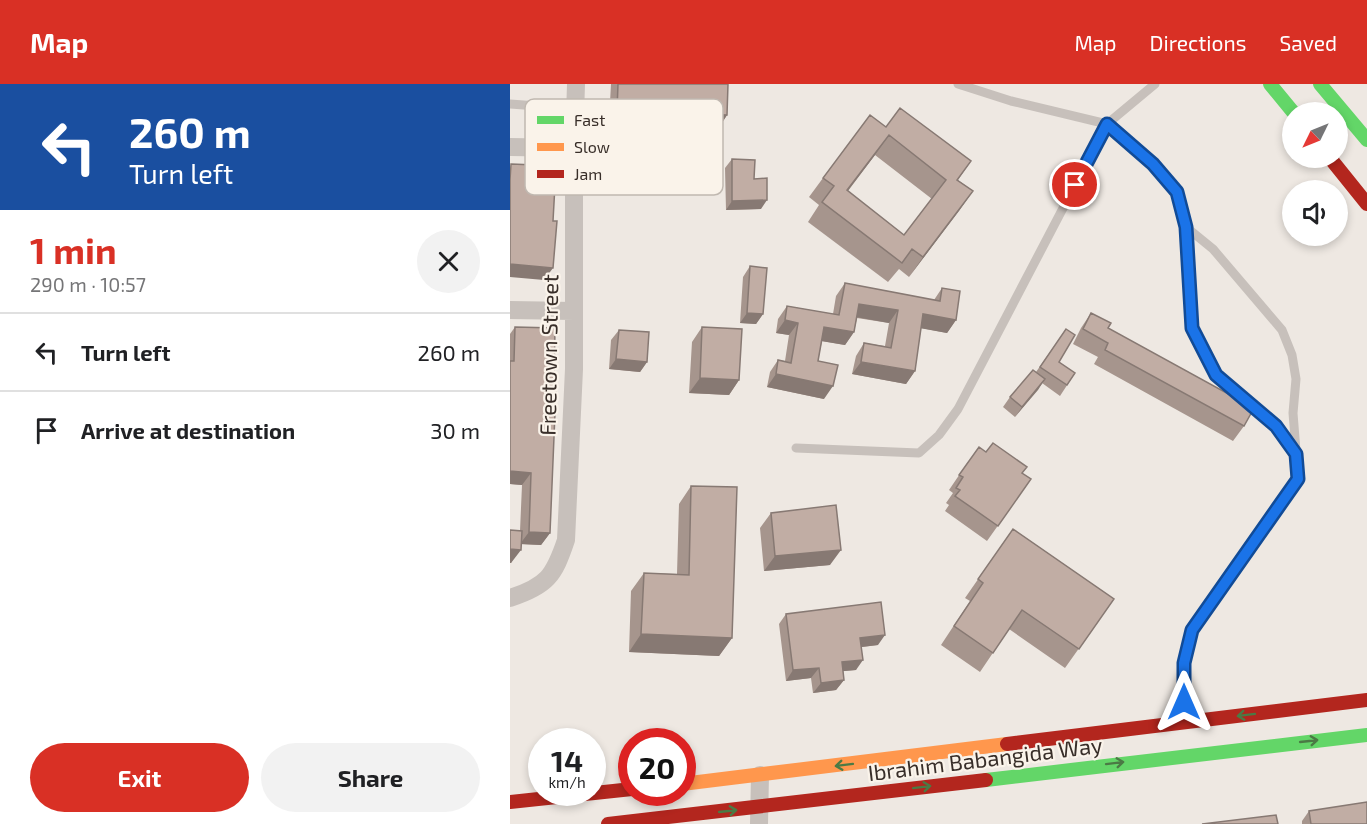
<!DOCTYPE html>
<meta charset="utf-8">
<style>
:root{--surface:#fff;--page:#f2f2f2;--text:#202124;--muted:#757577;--line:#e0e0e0;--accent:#d93025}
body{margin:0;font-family:"Exo 2",sans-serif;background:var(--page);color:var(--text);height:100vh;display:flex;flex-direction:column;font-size:22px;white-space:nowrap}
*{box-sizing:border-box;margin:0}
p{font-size:20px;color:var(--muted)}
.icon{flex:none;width:33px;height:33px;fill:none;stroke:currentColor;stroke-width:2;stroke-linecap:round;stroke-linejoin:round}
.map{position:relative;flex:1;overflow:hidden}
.details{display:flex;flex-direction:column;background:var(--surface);width:510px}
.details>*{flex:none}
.banner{background:#1a4fa0;color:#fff;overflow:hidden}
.needle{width:39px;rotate:227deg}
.tools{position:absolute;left:772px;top:18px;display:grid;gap:12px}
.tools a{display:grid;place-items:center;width:66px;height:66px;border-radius:50%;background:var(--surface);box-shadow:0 3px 9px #0003;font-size:30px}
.speed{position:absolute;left:18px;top:644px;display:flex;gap:12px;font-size:30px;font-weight:700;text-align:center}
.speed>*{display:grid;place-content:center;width:78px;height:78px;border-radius:50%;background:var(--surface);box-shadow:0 3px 9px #0003;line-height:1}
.speed small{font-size:15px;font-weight:400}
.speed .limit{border:9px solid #d22;background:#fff;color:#111}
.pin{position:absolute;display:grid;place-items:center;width:51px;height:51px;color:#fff;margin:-26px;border:3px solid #fff;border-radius:50%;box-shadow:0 2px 6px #0007}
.me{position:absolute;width:66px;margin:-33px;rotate:0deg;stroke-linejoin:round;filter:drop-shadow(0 0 4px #0008)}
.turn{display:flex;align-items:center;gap:21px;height:126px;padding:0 30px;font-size:27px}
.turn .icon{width:78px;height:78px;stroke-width:2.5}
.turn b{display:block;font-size:42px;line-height:51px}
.round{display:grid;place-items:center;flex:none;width:63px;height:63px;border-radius:32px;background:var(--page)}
.head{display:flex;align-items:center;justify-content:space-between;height:102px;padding:0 30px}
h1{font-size:36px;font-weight:700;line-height:45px;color:var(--accent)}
.cta{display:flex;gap:12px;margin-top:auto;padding:12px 30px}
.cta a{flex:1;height:69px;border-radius:36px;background:var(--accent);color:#fff;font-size:24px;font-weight:700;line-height:69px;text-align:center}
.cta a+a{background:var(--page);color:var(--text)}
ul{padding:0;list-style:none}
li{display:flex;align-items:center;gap:18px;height:78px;padding:0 30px;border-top:2px solid var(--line)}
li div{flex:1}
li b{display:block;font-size:22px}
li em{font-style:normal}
header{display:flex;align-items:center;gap:36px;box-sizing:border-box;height:84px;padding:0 30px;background:var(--accent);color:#fff}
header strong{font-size:28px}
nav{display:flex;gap:33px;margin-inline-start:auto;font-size:21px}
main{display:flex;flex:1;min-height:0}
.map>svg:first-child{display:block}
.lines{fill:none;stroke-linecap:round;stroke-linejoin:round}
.lane{stroke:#c7c0bb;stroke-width:9}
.street{stroke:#c7c0bb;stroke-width:18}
.fast{stroke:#63d668;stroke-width:14}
.slow{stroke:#ff974d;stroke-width:14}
.jam{stroke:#b3261e;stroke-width:14}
.wall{fill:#a6958d;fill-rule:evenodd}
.shaded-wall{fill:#877973}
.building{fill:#c1ada4;stroke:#877973;stroke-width:1.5;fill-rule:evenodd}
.oneway{stroke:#4b7a45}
.route-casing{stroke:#114b97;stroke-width:15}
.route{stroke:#1a73e8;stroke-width:10}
.labels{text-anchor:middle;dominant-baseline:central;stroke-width:4.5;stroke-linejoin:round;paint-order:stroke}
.street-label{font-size:22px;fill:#382e29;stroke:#faf3ea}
.key{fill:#faf3ea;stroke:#c0b8b0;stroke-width:1.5}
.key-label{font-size:16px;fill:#382e29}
</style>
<header>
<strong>Map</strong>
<nav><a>Map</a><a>Directions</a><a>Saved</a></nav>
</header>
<main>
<section class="details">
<div class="banner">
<div class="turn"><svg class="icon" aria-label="left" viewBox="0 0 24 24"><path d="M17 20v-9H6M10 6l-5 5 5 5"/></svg><div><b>260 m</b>Turn left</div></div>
</div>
<div class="head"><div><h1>1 min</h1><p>290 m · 10:57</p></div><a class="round"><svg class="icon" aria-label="close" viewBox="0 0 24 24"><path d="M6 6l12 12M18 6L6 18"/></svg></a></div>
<ul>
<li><svg class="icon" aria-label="left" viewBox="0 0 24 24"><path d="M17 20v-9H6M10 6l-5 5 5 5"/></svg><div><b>Turn left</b></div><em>260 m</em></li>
<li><svg class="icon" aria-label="arrive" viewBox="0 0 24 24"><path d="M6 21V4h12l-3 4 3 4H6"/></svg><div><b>Arrive at destination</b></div><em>30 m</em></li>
</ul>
<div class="cta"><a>Exit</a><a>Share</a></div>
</section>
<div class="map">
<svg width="857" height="740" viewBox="0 0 857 740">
<rect width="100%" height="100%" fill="#eee8e2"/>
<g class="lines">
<path class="lane" d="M 645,0 L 597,40 L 643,80 L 667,108 L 676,143 L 682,244 L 706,291 L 766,342 L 786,370 L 788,395 L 682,547 L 674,579 L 674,636
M 0,20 L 41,23
M 676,143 L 703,165 L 772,246 L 782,271 L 786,295 L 783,329 L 786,367
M 286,364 L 409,369 L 429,351 L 448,325 L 597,40 L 501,17 L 448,0"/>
<path class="street" d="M 0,63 L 64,64
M 0,226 L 64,227
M 0,514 C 37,502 44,492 56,456 L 64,285 L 64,64 L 66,0
M 249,740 L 250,691"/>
<path class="fast" d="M 760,0 L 783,28
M 810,0 L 857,56
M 476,696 L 857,651"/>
<path class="slow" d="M 172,700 L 497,660"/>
<path class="jam" d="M 820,74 L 857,120
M 497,660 L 857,616
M 0,718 L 122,705
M 98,740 L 476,696"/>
</g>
<path class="wall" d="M 101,0 L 218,0 L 217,31 L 210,42 L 99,37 Z
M 376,43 L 461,77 L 448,96 L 463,107 L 399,193 L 389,185 L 378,198 L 298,138 L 309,121 L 299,113 L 313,94 ZM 365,71 L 422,115 L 394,151 L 338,107 Z
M 222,75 L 244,95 L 251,125 L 216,126 L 215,84 Z
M 240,182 L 253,230 L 246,240 L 230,239 L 233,193 Z
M 335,199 L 424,216 L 432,204 L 446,236 L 437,249 L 411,244 L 405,287 L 396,300 L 342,290 L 346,272 L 354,259 L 375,262 L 379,239 L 347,234 L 344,248 L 335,261 L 312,257 L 308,277 L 314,315 L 257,303 L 260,288 L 268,276 L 275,277 L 279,251 L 266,249 L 268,235 L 277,222 L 323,230 L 326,212 Z
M 581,229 L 598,244 L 734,342 L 723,357 L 584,280 L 588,273 L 563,260 L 571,244 Z
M 5,243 L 40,449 L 31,461 L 11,460 L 1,479 L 0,479 L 0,446 L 10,447 L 12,401 L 0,400 L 0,250 Z
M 192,243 L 229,296 L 219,311 L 179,309 L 182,258 Z
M 556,245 L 549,278 L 565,289 L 550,312 L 532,299 L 505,333 L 493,323 L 500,313 L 526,288 Z
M 109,246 L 137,278 L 130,288 L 99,285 L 101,256 Z
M 476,368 L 521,395 L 477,457 L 435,427 L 439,421 L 436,419 L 443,409 L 439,406 L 458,378 Z
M 181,402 L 222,554 L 209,572 L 119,568 L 121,507 L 134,489 L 167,490 L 169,420 Z
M 261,429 L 320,481 L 254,487 L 250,444 Z
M 503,445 L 604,515 L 555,584 L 499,545 L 470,588 L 431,561 L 460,517 L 455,514 Z
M 276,530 L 368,561 L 352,563 L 346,586 L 333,587 L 334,596 L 326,606 L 303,609 L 301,594 L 276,597 L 269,540 Z
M 799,727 L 857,740 L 792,740 L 792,737 Z"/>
<path class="shaded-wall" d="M 107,27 L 217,31 L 210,42 L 99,37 Z
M 379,51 L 365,71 L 323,126 L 337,106 Z
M 463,107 L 449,127 L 399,193 L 413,173 Z
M 257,116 L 251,125 L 216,126 L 222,117 Z
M 0,180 L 43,184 L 34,196 L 0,193 Z
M 349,220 L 388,226 L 379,239 L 340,232 Z
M 237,229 L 253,230 L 246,240 L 230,239 Z
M 413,230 L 446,236 L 437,249 L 404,243 Z
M 275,236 L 288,239 L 279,251 L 266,249 Z
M 314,243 L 344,248 L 335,261 L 305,256 Z
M 106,275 L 137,278 L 130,288 L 99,285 Z
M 351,278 L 405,287 L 396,300 L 342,290 Z
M 266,290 L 323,302 L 314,315 L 257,303 Z
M 190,294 L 229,296 L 219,311 L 179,309 Z
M 535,295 L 528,306 L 505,333 L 512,323 Z
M 0,387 L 21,389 L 12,401 L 0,400 Z
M 19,448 L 40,449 L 31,461 L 10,460 Z
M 0,465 L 11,466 L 1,479 L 0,479 Z
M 331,466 L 320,481 L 254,487 L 265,472 Z
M 131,550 L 222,554 L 209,572 L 119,568 Z
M 375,551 L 368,561 L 343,564 L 350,554 Z
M 353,576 L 346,586 L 324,588 L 332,578 Z
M 309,584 L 301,594 L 276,597 L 283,586 Z
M 334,596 L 326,606 L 303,609 L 311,599 Z"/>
<path class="building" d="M 108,0 L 218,0 L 217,31 L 107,27 Z
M 390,24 L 461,77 L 447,96 L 463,107 L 413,173 L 402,165 L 392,179 L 312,118 L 324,102 L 313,94 L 360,31 L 376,43 ZM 379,51 L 436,96 L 394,151 L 337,106 Z
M 222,75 L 245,76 L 244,95 L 257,94 L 257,116 L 222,117 Z
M 1,80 L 25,81 L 23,100 L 45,101 L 43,137 L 47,137 L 43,184 L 0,180 L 0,96 Z
M 240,182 L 257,184 L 253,230 L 237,229 Z
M 335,199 L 430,217 L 432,204 L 450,207 L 446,236 L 413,230 L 405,287 L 351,278 L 354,259 L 381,264 L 388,226 L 349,220 L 344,248 L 314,243 L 308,277 L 328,281 L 323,302 L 266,290 L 268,276 L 281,279 L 288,239 L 275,236 L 277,222 L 329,231 Z
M 581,229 L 601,239 L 598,244 L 744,324 L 734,342 L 595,266 L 598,259 L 573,245 Z
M 5,243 L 45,244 L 44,305 L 46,305 L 40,449 L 19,448 L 21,389 L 0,387 L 0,277 L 4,277 Z
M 192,243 L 232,245 L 229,296 L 190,294 Z
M 556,245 L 565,251 L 549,278 L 565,289 L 557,301 L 530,283 Z
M 109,246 L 139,248 L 137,278 L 106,275 Z
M 523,286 L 535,295 L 512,323 L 500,313 Z
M 483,359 L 517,383 L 512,389 L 521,395 L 488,442 L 445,412 L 450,406 L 446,404 L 453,393 L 449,391 L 469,363 L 476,368 Z
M 181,402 L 227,403 L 222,554 L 131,550 L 134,489 L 179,491 Z
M 326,421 L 331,466 L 265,472 L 261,429 Z
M 503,445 L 604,515 L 569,565 L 512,526 L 483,569 L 444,542 L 473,499 L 468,495 Z
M 0,446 L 12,447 L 11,466 L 0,465 Z
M 371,518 L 375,551 L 350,554 L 353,576 L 332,578 L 334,596 L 311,599 L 309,584 L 283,586 L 276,530 Z
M 857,718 L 857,740 L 801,740 L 799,727 Z
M 766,731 L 768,740 L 692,740 Z"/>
<defs><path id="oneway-shaft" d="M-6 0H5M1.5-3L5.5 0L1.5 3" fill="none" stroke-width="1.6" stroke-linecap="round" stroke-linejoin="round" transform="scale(1.5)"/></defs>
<g class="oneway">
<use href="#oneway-shaft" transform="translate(736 631) rotate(173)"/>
<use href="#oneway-shaft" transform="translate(799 657) rotate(-6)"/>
<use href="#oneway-shaft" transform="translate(605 679) rotate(-7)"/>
<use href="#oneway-shaft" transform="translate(334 681) rotate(173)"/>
<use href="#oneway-shaft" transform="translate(412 703) rotate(-7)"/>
<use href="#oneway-shaft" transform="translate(218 727) rotate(-6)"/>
</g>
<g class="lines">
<defs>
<path id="route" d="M 565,101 L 597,40 L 643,80 L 667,108 L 676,143 L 682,244 L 706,291 L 766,342 L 786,370 L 788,395 L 682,546 L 674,579 L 674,618"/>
</defs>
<use href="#route" class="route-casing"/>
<use href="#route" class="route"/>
</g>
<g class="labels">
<g class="street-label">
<text transform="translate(38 271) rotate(-89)">Freetown Street</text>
<text transform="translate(475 674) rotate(-7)">Ibrahim Babangida Way</text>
</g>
</g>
<rect x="15" y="15" width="198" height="96" rx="9" class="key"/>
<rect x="27" y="32" width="27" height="8" fill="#63d668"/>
<rect x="27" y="59" width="27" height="8" fill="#ff974d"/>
<rect x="27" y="86" width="27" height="8" fill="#b3261e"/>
<g class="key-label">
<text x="64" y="42">Fast</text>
<text x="64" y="69">Slow</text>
<text x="64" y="96">Jam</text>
</g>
</svg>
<div class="tools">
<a><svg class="needle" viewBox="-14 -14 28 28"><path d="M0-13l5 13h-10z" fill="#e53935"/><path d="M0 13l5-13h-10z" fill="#757577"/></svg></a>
<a><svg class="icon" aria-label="sound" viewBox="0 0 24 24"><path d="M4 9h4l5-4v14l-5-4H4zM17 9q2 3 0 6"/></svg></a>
</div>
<div class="speed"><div>14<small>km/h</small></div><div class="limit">20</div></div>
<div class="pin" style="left:565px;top:101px;background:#d93025"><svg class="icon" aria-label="arrive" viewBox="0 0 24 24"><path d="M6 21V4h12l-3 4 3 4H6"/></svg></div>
<svg class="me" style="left:674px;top:618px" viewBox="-20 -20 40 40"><path d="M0-17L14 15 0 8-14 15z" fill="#1a73e8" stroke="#fff" stroke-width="4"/></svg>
</div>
</main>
